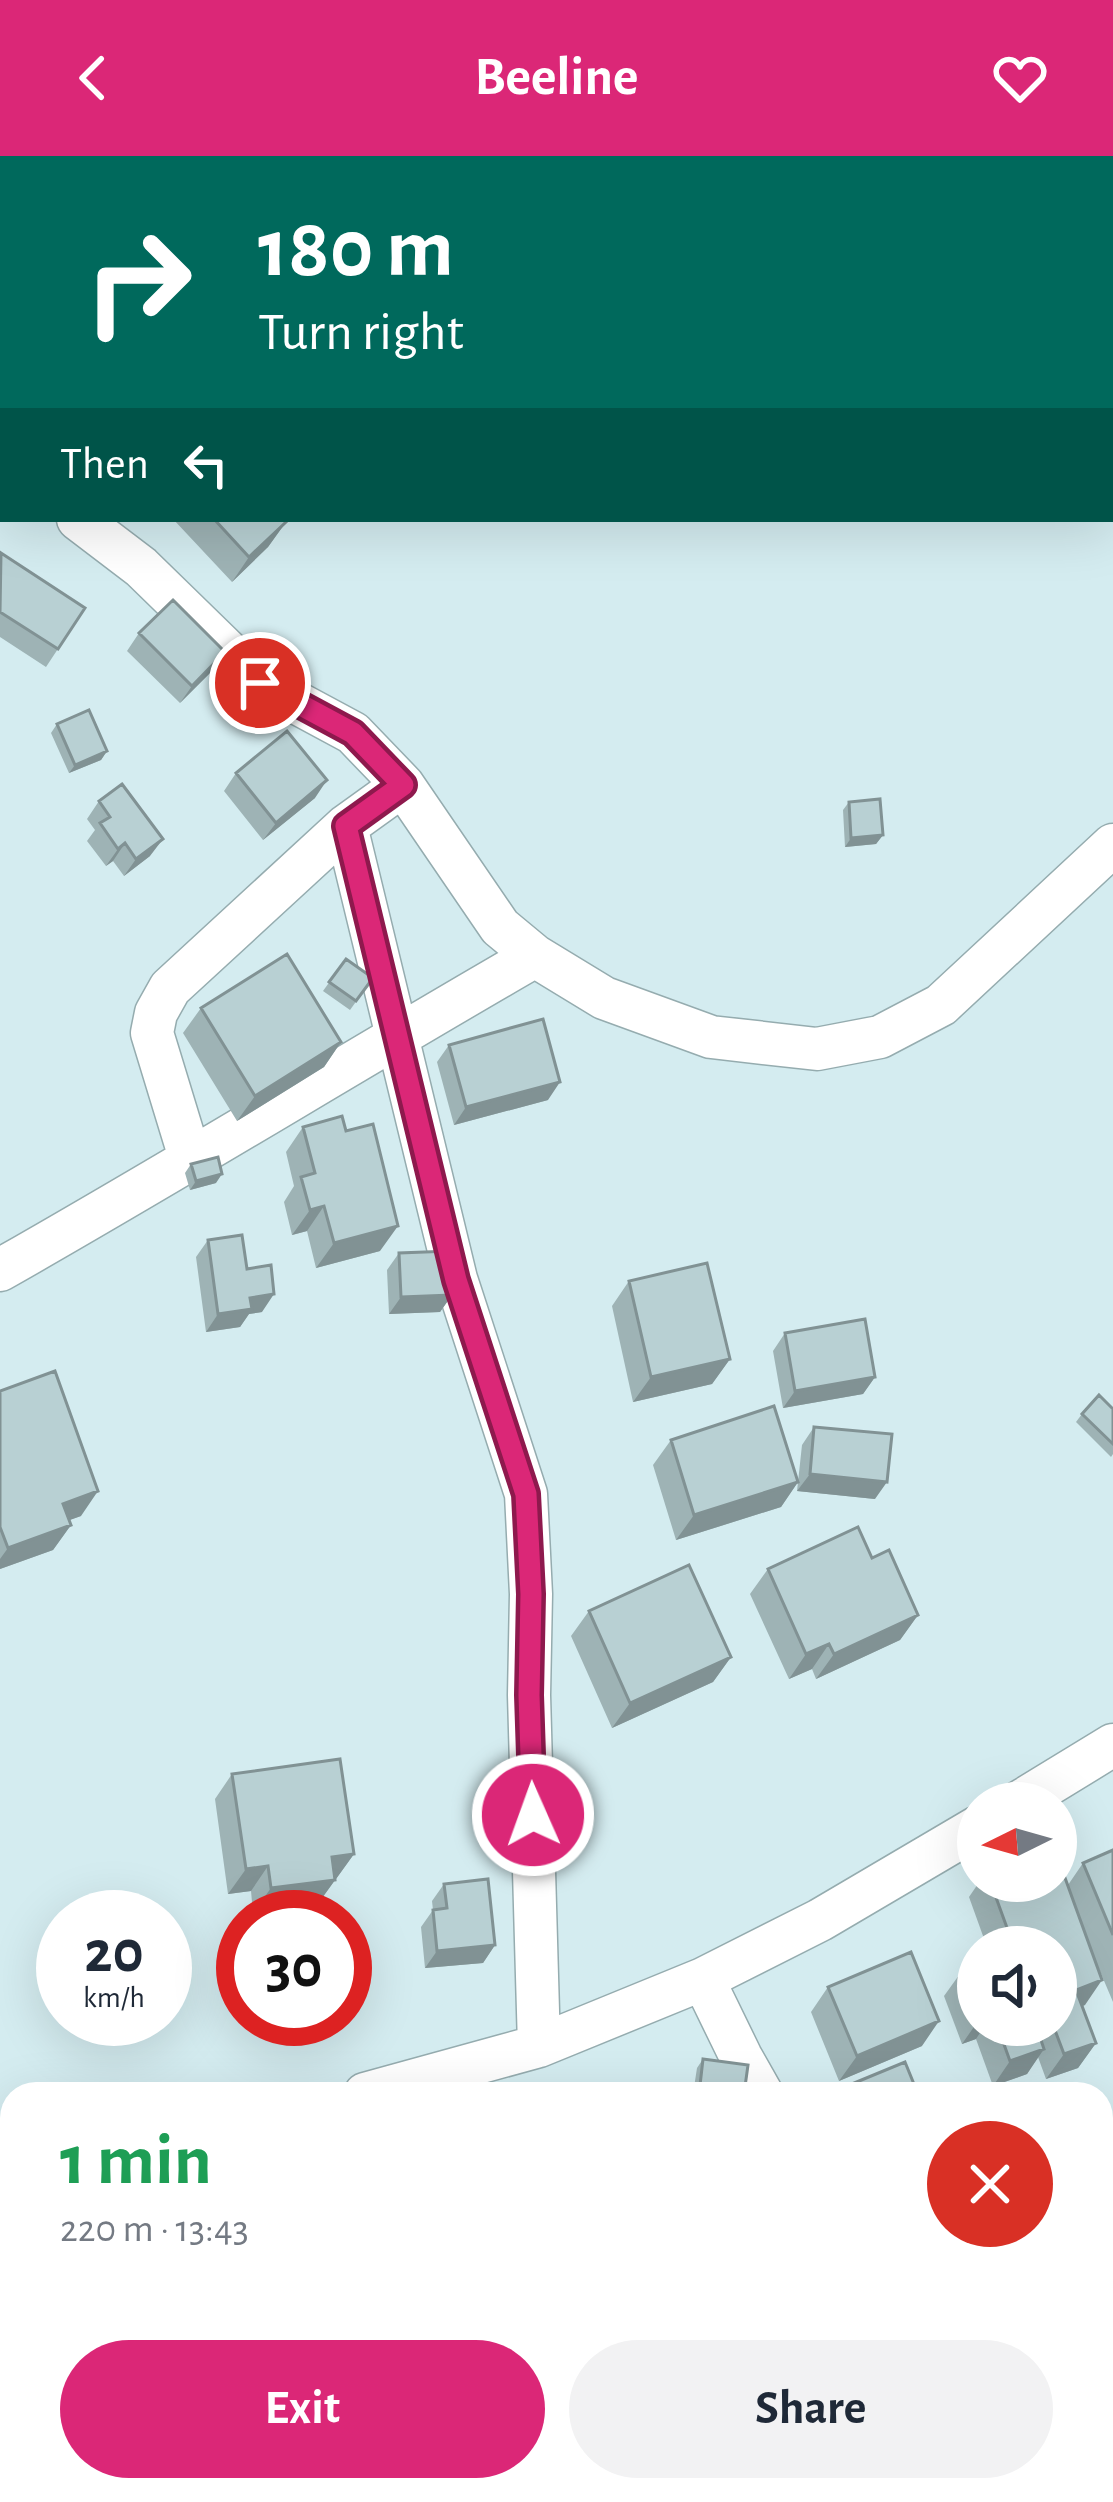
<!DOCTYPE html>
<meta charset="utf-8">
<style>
:root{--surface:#fff;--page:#f2f2f3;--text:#1f2937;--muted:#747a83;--accent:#db2777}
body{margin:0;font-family:"Alegreya Sans",sans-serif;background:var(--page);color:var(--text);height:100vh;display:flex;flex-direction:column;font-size:45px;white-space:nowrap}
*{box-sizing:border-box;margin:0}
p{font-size:39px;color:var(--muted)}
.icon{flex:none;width:66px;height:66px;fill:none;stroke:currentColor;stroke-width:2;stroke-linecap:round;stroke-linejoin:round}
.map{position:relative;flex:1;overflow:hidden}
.sheet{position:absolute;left:0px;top:1926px;width:1113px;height:420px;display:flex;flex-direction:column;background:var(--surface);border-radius:36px 36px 0 0;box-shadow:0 12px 48px #0002}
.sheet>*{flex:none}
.top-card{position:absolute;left:0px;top:0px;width:1113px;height:366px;box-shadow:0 12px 48px #0002;background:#00695c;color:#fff;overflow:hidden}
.needle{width:78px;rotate:265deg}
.tools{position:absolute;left:957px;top:1626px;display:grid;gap:24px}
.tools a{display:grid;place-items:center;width:120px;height:120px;border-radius:50%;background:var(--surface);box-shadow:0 12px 48px #0002;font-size:60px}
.speed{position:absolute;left:36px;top:1734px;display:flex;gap:24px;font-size:60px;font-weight:700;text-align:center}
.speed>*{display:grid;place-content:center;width:156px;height:156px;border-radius:50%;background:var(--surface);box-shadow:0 12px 48px #0002;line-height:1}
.speed small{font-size:30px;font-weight:400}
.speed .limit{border:18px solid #d22;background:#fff;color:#111}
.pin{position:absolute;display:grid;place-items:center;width:102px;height:102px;color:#fff;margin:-51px;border:6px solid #fff;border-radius:50%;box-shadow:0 3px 12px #0007}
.me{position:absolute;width:132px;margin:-66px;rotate:358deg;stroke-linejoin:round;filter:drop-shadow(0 0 9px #0008)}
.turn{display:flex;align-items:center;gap:42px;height:252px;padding:0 60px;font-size:54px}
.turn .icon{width:156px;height:156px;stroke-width:2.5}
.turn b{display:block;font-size:84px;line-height:102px}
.then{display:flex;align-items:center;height:114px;padding:0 60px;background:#0003;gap:24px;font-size:45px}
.round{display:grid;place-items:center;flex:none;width:126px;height:126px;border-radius:63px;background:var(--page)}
.headline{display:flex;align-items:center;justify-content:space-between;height:204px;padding:0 60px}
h1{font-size:72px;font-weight:600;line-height:90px;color:#1e9e55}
.action{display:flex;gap:24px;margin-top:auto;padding:24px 60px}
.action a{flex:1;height:138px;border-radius:72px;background:var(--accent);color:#fff;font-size:48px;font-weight:600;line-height:138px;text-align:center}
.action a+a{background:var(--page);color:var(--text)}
header{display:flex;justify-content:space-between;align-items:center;height:156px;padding:0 60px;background:var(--accent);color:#fff;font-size:54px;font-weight:600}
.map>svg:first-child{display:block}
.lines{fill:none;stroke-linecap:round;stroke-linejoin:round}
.street-casing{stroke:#95acaf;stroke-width:45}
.street{stroke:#fff;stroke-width:42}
.wall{fill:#9eb3b5}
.shaded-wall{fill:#819294}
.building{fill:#b8d0d3;stroke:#819294;stroke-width:3}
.route-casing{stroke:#8e194d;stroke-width:30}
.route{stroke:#db2777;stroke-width:21}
</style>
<header><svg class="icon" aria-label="back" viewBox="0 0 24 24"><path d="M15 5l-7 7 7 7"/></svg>Beeline<svg class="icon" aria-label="heart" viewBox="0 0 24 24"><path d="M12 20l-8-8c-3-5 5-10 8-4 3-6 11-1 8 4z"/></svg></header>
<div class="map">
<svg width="1113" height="2346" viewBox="0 0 1113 2346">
<rect width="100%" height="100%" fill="#d4ecf0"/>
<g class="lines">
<defs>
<path id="street" d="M 0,322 L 3,323
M 78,363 L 141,411 L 260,527 L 353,577 L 403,629 L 500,771 L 535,800 L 604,842 L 711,881 L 817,893 L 880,881 L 941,849 L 1113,689
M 346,670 L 456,1123 L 526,1338 L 531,1438 L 529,1539 L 539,1890
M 191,1005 L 152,877 L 156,857 L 170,832 L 346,670 L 403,629
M 0,1114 C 180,1012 356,903 535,800
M 1018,1647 L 1113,1589
M 703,1823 L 741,1901 L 762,1938
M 365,1938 L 539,1890 L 703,1823 L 820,1764 L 978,1671
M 0,2003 L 12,2004
M 492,2334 L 497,2346
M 961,2334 L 961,2346"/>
</defs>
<use href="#street" class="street-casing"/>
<use href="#street" class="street"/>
</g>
<path class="wall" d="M 173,363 L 283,363 L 286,366 L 268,391 L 232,426 Z
M 0,399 L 85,452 L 46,511 L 0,481 Z
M 139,477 L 213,514 L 180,547 L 127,495 Z
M 57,568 L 107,595 L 101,604 L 69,617 L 51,577 Z
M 236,617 L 315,642 L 263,684 L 224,635 Z
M 99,645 L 150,700 L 124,720 L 113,705 L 106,710 L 87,685 L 95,674 L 87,663 Z
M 849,646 L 883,679 L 876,688 L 845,691 L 843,654 Z
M 346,803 L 373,822 L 350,854 L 323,835 Z
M 201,852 L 341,886 L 324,911 L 237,965 L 183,877 Z
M 449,889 L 548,944 L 454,969 L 437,906 Z
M 303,971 L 346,975 L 380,1095 L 316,1112 L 307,1075 L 292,1079 L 284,1046 L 294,1030 L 286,996 Z
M 191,1008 L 216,1027 L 190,1034 L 185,1017 Z
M 208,1084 L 247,1113 L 262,1156 L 249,1158 L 240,1171 L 206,1176 L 196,1101 Z
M 399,1097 L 452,1139 L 440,1156 L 389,1158 L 387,1114 Z
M 629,1125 L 730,1203 L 712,1228 L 633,1246 L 612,1150 Z
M 785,1177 L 875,1221 L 863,1238 L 783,1252 L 773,1195 Z
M 0,1235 L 81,1360 L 69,1364 L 71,1369 L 53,1394 L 0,1413 Z
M 1113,1253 L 1113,1298 L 1111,1301 L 1076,1266 L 1082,1258 Z
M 814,1271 L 875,1343 L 797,1335 L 798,1326 L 781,1351 L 676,1384 L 653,1309 L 671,1284 L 798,1326 L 802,1289 Z
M 872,1402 L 918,1459 L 900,1484 L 816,1523 L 812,1513 L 789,1523 L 750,1438 L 768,1413 Z
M 589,1455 L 731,1501 L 713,1526 L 612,1572 L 571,1480 Z
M 232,1618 L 354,1698 L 317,1749 L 253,1757 L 251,1735 L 228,1738 L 215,1643 Z
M 1113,1694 L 1113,1846 L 1091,1794 L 1085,1849 L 1082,1850 L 1096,1887 L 1078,1912 L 1046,1923 L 1038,1901 L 1027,1918 L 993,1930 L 976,1883 L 962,1888 L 944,1840 L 962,1815 L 978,1809 L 978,1869 L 1056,1869 L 1056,1791 L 987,1791 L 969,1741 L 980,1725 L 1056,1725 L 1068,1729 L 1083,1707 Z
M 444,1728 L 495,1789 L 483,1807 L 425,1812 L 421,1771 L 433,1754 L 432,1745 Z
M 828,1831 L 922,1890 L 839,1925 L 811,1856 Z
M 703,1903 L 744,1938 L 693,1938 L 697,1912 Z
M 533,2334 L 677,2334 L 678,2346 L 607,2346 L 607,2344 L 605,2344 L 605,2346 L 534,2346 Z"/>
<path class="shaded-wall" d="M 286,366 L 268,391 L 232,426 L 249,401 Z
M 225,496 L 213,514 L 180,547 L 192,530 Z
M 107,595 L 101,604 L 69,617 L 75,609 Z
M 327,624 L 315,642 L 263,684 L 276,667 Z
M 883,679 L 876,688 L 845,691 L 851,682 Z
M 163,683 L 150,700 L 124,720 L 136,703 Z
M 125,687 L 113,705 L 106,710 L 118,693 Z
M 341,886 L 324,911 L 237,965 L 255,940 Z
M 560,926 L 548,944 L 454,969 L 466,951 Z
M 222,1018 L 216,1027 L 190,1034 L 196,1025 Z
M 324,1050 L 307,1075 L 292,1079 L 310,1054 Z
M 398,1070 L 380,1095 L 316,1112 L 334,1087 Z
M 274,1138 L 262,1156 L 249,1158 L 240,1171 L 206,1176 L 218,1158 L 250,1142 Z
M 452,1139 L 440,1156 L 389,1158 L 401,1141 Z
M 730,1203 L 712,1228 L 633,1246 L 651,1221 Z
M 875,1221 L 863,1238 L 783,1252 L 795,1235 Z
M 810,1318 L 887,1326 L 875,1343 L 797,1335 Z
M 798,1326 L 781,1351 L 676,1384 L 694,1359 Z
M 98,1335 L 81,1360 L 45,1373 L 63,1348 Z
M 71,1369 L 53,1394 L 0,1413 L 0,1403 L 8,1392 Z
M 918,1459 L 900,1484 L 816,1523 L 834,1498 Z
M 829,1488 L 812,1513 L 789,1523 L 806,1498 Z
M 731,1501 L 713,1526 L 612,1572 L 630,1547 Z
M 354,1698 L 336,1723 L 325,1725 L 335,1724 L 317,1749 L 253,1757 L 271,1732 L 332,1701 Z
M 268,1710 L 251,1735 L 228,1738 L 246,1713 Z
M 495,1789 L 483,1807 L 425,1812 L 437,1795 Z
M 1102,1824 L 1085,1849 L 1059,1859 L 1076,1834 Z
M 939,1865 L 922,1890 L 839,1925 L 857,1900 Z
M 978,1865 L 978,1869 L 985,1869 L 976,1883 L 962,1888 Z
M 1096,1887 L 1078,1912 L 1046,1923 L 1064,1898 Z
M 1044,1893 L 1027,1918 L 993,1930 L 1010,1905 Z
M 594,2334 L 614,2334 L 607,2344 L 587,2344 Z"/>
<path class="building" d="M 214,363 L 283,363 L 286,366 L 249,401 Z
M 1,397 L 85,452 L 58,493 L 0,456 Z
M 173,444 L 225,496 L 192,530 L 139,477 Z
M 89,554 L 107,595 L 75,609 L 57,568 Z
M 287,575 L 327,624 L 276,667 L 236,617 Z
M 122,628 L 163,683 L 136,703 L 125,687 L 118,693 L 100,667 L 110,661 L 99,645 Z
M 880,643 L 883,679 L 851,682 L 849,646 Z
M 287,798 L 341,886 L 255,940 L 201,852 Z
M 346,803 L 373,822 L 356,845 L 329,826 Z
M 543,863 L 560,926 L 466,951 L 449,889 Z
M 342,960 L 346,975 L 373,968 L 398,1070 L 334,1087 L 324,1050 L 310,1054 L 301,1021 L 315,1017 L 303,971 Z
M 218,1001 L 222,1018 L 196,1025 L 191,1008 Z
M 242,1079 L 247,1113 L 271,1109 L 274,1138 L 250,1142 L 252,1153 L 218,1158 L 208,1084 Z
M 451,1095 L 452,1139 L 401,1141 L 399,1097 Z
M 707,1107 L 730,1203 L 651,1221 L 629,1125 Z
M 865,1163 L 875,1221 L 795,1235 L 785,1177 Z
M 55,1215 L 98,1335 L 63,1348 L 71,1369 L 8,1392 L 0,1371 L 0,1235 Z
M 1099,1239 L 1113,1253 L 1113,1288 L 1082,1258 Z
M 774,1250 L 798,1326 L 694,1359 L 671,1284 Z
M 814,1271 L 892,1278 L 887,1326 L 810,1318 Z
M 858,1371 L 872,1402 L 889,1394 L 918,1459 L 834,1498 L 829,1488 L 806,1498 L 768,1413 Z
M 689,1409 L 731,1501 L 630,1547 L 589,1455 Z
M 340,1603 L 354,1698 L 332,1701 L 335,1724 L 271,1732 L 268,1710 L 246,1713 L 232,1618 Z
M 1113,1694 L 1113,1779 L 1083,1707 Z
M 1056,1697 L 1102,1824 L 1076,1834 L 1096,1887 L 1064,1898 L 1053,1869 L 1056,1869 L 1056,1791 L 1014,1791 L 990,1725 L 1056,1725 Z
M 488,1723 L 495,1789 L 437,1795 L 433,1754 L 447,1752 L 444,1728 Z
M 911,1796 L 939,1865 L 857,1900 L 828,1831 Z
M 978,1809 L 978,1858 L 962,1815 Z
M 997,1869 L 1036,1869 L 1044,1893 L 1010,1905 Z
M 703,1903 L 748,1909 L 744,1938 L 699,1938 Z
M 905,1906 L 918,1938 L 830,1937 Z
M 552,2334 L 605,2334 L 605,2346 L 552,2346 Z
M 625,2334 L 677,2334 L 678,2346 L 625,2346 Z
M 997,2334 L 1073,2334 L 1086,2342 L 1084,2346 L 990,2346 Z
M 58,2335 L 59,2346 L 23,2346 L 22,2338 Z"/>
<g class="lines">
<defs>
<path id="route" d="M 260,527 L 353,577 L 403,629 L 346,670 L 456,1124 L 526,1338 L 531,1438 L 529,1539 L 533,1659"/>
</defs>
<use href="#route" class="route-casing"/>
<use href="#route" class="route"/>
</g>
</svg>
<div class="tools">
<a><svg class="needle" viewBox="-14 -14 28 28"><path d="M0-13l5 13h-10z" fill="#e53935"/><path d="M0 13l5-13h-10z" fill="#747a83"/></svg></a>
<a><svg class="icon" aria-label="sound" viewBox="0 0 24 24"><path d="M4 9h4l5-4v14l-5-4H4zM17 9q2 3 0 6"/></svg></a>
</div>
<div class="speed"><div>20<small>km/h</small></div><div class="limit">30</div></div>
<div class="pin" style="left:260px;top:527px;background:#d93025"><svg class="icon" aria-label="arrive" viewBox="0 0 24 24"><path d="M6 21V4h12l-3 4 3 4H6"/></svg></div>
<svg class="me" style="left:533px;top:1659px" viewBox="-20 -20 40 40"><circle r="17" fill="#db2777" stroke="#fff" stroke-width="3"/><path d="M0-11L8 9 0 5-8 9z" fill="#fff"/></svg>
<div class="top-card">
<div class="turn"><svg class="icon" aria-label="right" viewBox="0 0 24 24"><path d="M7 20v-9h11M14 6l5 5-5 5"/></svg><div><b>180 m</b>Turn right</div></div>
<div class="then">Then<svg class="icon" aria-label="left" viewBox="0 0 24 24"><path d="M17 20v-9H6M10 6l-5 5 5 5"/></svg></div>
</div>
<section class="sheet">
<div class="headline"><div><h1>1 min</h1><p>220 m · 13:43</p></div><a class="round" style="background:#d93025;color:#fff"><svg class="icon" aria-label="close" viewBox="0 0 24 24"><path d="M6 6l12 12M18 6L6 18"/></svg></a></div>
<div class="action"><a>Exit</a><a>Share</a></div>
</section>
</div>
